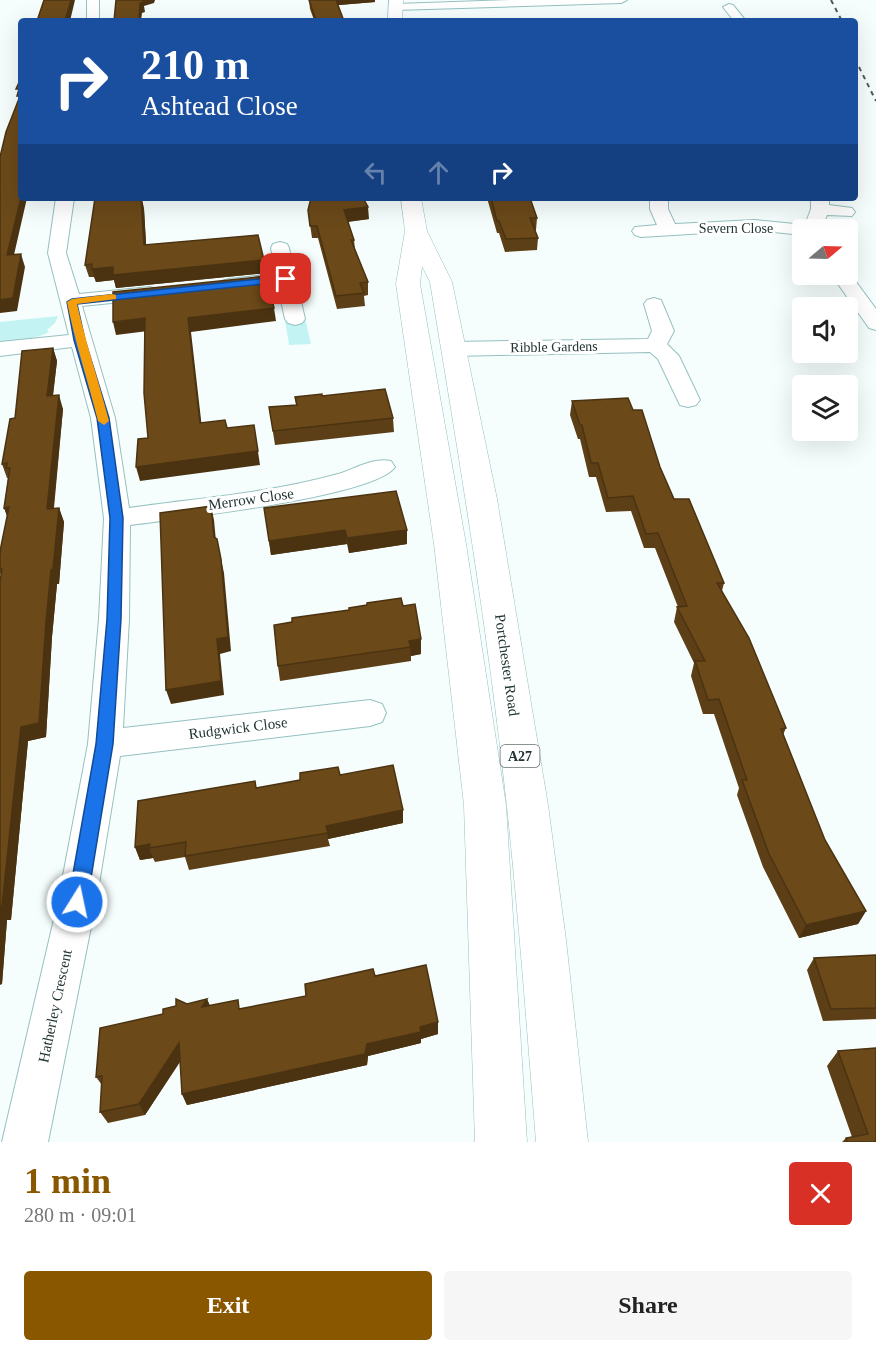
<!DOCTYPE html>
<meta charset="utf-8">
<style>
:root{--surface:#fff;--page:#f6f6f6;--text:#222;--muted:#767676;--accent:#895700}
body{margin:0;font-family:Georgia,serif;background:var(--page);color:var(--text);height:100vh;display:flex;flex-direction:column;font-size:22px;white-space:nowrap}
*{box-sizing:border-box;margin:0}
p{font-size:20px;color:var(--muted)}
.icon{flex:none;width:33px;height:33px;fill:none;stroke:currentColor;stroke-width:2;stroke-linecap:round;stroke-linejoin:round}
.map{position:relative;height:1142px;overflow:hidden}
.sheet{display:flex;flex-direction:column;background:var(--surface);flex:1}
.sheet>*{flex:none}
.top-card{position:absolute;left:18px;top:18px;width:840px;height:183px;border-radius:6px;box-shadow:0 6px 24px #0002;background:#1a4fa0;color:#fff;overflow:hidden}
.needle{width:39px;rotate:71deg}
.tools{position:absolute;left:792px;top:219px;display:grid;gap:12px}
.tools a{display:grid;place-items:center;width:66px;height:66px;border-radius:6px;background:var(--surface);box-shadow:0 6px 24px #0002;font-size:30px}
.pin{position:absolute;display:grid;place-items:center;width:51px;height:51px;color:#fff;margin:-26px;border-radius:12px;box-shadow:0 3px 9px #0006}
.me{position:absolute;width:66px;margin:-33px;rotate:10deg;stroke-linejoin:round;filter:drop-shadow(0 0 4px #0008)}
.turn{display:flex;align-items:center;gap:21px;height:126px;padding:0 24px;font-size:27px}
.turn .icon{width:78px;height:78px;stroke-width:2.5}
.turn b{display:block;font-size:42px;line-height:51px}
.lanes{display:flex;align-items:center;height:57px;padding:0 24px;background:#0003;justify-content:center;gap:30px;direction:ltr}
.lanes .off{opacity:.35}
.round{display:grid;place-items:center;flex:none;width:63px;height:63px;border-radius:6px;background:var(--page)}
.head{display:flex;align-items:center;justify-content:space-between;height:102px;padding:0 24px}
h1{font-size:36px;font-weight:800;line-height:45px;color:var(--accent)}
.primary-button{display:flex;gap:12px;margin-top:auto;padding:12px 24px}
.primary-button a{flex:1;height:69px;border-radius:6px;background:var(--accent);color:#fff;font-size:24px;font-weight:800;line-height:69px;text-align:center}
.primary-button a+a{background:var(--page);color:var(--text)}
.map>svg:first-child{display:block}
.green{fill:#c3f3f2}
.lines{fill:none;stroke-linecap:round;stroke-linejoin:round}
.minor-casing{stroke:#95c0c0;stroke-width:2}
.primary-casing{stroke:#95c0c0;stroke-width:1}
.minor{fill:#fff;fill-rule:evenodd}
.primary{fill:#fff;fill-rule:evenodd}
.rail{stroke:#4d5d5d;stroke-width:2;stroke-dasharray:4.5 4.5;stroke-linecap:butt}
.wall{fill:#5c3f16}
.shaded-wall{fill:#4b3312}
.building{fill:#6b4919;stroke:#4b3312;stroke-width:1.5}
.route{fill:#1a73e8;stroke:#114b97;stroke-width:1.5}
.slow{fill:#f59e0b}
.labels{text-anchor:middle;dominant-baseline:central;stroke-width:6;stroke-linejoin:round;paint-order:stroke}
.far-street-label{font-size:14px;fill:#223434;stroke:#fff}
.shield{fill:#fff;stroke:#647171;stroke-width:1.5}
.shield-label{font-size:14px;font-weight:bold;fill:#223434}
.street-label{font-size:15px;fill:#223434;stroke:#fff}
</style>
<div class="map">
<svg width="876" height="1142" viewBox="0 0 876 1142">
<rect width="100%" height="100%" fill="#f5fefd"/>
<path class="green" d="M 58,316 L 55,323 L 47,330 L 49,332 C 33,340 17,340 0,342 L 0,322 Z
M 305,318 L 311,344 L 289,345 L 285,320 Z"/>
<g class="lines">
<defs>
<path id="minor" d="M 87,0 L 99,0 L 99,21 L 87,21 Z
M 510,0 L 627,0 L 621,3 L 396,10 L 390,7 L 396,4 Z
M 729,4 L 733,5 L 746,21 L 734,21 L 723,7 Z
M 56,198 L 74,198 L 66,253 L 79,294 L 150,287 L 157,289 L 160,293 L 157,297 L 150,299 L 82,306 L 115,418 L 129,508 C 199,498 270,493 338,474 C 355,469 373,457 391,461 L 395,467 C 375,497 174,519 130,525 L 129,619 L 123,728 L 370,700 L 382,704 L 386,713 L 382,722 L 370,726 L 120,756 L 96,902 L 48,1142 L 2,1142 L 58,902 L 88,744 L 99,619 L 104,518 L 91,418 L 72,347 L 0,356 L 0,342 L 69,335 L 48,253 Z
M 650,198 L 668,198 L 668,209 L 675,224 L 755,220 L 805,225 L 811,209 L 811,198 L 829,198 L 829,205 L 852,208 L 855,212 L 852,216 L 827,215 L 821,230 L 802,230 L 802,235 L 755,230 L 641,237 L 635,235 L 632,231 L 635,227 L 657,225 L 650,209 Z
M 280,242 L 287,244 L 289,248 L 305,319 L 302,323 L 295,325 L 288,323 L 285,319 L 278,286 L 229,291 L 222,289 L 219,285 L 222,281 L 229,279 L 276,274 L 271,248 L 273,244 Z
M 848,271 L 876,309 L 876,330 L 869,328 L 831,274 L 848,274 Z
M 654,298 L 661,300 L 674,331 L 667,344 L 679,356 L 700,400 L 696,405 L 688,407 L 680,405 L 658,359 L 650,352 L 453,356 L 445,354 L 442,349 L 445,344 L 453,342 L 648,339 L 652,331 L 644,304 L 647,300 Z"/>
<path id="primary" d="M 389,0 L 403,0 L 402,21 L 388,21 Z
M 401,198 L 421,198 L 427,231 L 452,282 L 497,499 L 548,805 L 566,940 L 588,1142 L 536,1142 C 527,1030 519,919 507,807 C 488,631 459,456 430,282 L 422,266 L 420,284 L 466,544 L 506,805 L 527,1142 L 475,1142 L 464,805 L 434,544 L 396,284 L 405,231 Z"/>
</defs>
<use href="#minor" class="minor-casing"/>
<use href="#primary" class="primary-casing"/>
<use href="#minor" class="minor"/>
<use href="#primary" class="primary"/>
<path class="rail" d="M 831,0 L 842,21
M 855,59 L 876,101"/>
</g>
<path class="wall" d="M 309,0 L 375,0 L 375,2 L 338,5 L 344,21 L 314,20 L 310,9 Z
M 142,198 L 144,209 L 146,245 L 266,273 L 116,288 L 114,280 L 96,282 L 94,277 L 89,277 L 85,265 Z
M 487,198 L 530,198 L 537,218 L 536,230 L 535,231 L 538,238 L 537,250 L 505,252 L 499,233 L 497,233 Z
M 308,210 L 369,219 L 348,222 L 354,240 L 355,249 L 368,282 L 368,295 L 364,296 L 365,306 L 337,309 L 318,238 L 312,238 Z
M 53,348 L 57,361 L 53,396 L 63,409 L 54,508 L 59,508 L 64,522 L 59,584 L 57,584 L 52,637 L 46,737 L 28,741 L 11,920 L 7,920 L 2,984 L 1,575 L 0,573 L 0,555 L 7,516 L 4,508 L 8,478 L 7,478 L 2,464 L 15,418 Z
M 322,396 L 393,418 L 394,432 L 275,445 L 269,407 L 296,405 L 295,397 Z
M 572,401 L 633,410 L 660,467 L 674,499 L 724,583 L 722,591 L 786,728 L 783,735 L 825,840 L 866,911 L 858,924 L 799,938 L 763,867 L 737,795 L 739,788 L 714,714 L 703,714 L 691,676 L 694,663 L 674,622 L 677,607 L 678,607 L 655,548 L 644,548 L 631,511 L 606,512 L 596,477 L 589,477 L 580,439 L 578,439 L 570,415 Z
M 264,508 L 407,530 L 407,544 L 349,553 L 347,544 L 271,555 Z
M 403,606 L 421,654 L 411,656 L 411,661 L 280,681 L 278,666 L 292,622 L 349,610 Z
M 340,775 L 403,810 L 403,823 L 328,839 L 330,846 L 189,870 L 185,857 L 155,862 L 153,858 L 140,860 L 135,847 L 257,788 Z
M 876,955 L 876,1019 L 823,1021 L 807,970 L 814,958 Z
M 375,976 L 438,1034 L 421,1039 L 421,1043 L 368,1056 L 367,1065 L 187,1105 L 182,1094 L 180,1062 L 145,1115 L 108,1123 L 100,1112 L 102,1085 L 96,1077 L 163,1014 L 187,1004 L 207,999 L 210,1006 L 241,1009 L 306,996 Z
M 838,1051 L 876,1142 L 842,1142 L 846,1138 L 852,1137 L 827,1066 Z"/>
<path class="shaded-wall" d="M 71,0 L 75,0 L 70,21 L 65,21 Z
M 143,0 L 155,0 L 154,3 L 144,6 L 145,12 L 142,13 L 141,21 L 139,21 L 140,3 Z
M 328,0 L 375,0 L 375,2 L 328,6 Z
M 21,198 L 27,198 L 11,268 L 7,255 Z
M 141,198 L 144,209 L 147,258 L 144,245 Z
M 368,207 L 369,219 L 345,222 L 344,210 Z
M 21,254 L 25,267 L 17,311 L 0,313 L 0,300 Z
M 264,260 L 266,273 L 116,288 L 114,280 L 96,282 L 92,269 L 113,267 Z
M 274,308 L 276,321 L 191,332 L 203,437 L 200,423 L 188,318 Z
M 145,318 L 148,331 L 116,335 L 113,322 Z
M 53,348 L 57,361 L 51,410 L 47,396 Z
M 59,395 L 63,409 L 52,523 L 47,509 Z
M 254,425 L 260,465 L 140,481 L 136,467 Z
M 211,506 L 214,520 L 217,552 L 214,537 Z
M 9,507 L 10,522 L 4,508 Z
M 59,508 L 64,522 L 59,584 L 57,584 L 52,637 L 46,737 L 28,741 L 11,920 L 7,920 L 2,984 L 0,985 L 0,907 L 21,727 L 46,622 Z
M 345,530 L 347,544 L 271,555 L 269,541 Z
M 407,530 L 407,544 L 349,553 L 347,538 Z
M 221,559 L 224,573 L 231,651 L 220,654 L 224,695 L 171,704 L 166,690 L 217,639 Z
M 421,639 L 421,654 L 411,656 L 409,641 Z
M 403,810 L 403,823 L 328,839 L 326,826 Z
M 150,844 L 149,848 L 153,858 L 140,860 L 135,847 Z
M 866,911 L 858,924 L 799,938 L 806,925 Z
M 207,999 L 212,1011 L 202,1007 Z
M 438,1022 L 438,1034 L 421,1039 L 421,1043 L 368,1056 L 367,1065 L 187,1105 L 182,1094 Z
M 179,1043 L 184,1055 L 145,1115 L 139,1104 Z"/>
<path class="building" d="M 44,0 L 71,0 L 65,21 L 37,21 Z
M 116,0 L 143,0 L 143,3 L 140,3 L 139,21 L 114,21 Z
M 309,0 L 336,0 L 344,21 L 311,21 L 316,20 Z
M 21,78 L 21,198 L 7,255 L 21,254 L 13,298 L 0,300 L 0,157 L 6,132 L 20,96 L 17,96 L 19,89 L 16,89 Z
M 95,198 L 141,198 L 144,245 L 258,235 L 264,260 L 113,275 L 113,267 L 92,269 L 92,264 L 85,265 Z
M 311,198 L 363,198 L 368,207 L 344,210 L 354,240 L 351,240 L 368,282 L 360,283 L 364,293 L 336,296 L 317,226 L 310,226 L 308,210 Z
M 491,198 L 530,198 L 537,218 L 530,218 L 538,238 L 506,239 L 499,221 L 497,221 Z
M 267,276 L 274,308 L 188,318 L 200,423 L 225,420 L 227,428 L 254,425 L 258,451 L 136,467 L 138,439 L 148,438 L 144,393 L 145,318 L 113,322 L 113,292 Z
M 53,348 L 47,396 L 59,395 L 47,509 L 59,508 L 53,569 L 51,570 L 46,622 L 39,723 L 21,727 L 2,906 L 0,907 L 0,581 L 2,569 L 0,569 L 0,555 L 1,546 L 9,507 L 4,508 L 10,468 L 6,468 L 7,463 L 2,464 L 10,419 L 15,418 L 22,351 Z
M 385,389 L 393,418 L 273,431 L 269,407 L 297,405 L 295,397 L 322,394 L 322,396 Z
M 628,398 L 633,410 L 642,410 L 660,467 L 674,499 L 689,499 L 724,583 L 717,583 L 749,638 L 786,728 L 781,729 L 825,840 L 866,911 L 806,925 L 769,854 L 742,780 L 747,780 L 719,699 L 708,700 L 695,661 L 705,661 L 677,607 L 687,606 L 658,533 L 646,534 L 633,496 L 608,498 L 598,463 L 591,463 L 582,425 L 580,425 L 572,401 Z
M 396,491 L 407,530 L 347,538 L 345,530 L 269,541 L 264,508 Z
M 211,506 L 214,537 L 217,539 L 221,559 L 228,637 L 217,639 L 221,681 L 166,690 L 160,513 Z
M 401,598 L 403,606 L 415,604 L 421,639 L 409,641 L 411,647 L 278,666 L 274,625 L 292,622 L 292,618 L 349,610 L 349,608 L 367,605 L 367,603 Z
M 393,765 L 403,810 L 326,826 L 328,833 L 185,856 L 186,842 L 149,848 L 150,844 L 135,847 L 138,801 L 255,781 L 256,788 L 300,780 L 300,773 L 338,767 L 340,775 Z
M 876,955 L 876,1008 L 831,1009 L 814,958 Z
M 426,965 L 438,1022 L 420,1027 L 421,1032 L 367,1044 L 365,1054 L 182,1094 L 179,1043 L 139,1104 L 100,1112 L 102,1076 L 96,1077 L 100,1028 L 163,1014 L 163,1009 L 176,1006 L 176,999 L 187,1004 L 207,999 L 202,1007 L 238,1000 L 239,1009 L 306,996 L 305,984 L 373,969 L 375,976 Z
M 876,1048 L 876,1142 L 847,1142 L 846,1138 L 868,1134 L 838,1051 Z"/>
<path class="route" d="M 286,276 L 291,279 L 290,281 L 77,304 L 85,340 L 109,418 L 123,518 L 121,619 L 113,744 L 87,902 L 84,908 L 77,911 L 71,908 L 68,902 L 96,744 L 107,619 L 110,518 L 97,418 L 74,340 L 67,302 L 72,299 Z"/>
<path class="slow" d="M 112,294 L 116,295 L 116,299 L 77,304 C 86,344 99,382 109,421 L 104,425 L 98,421 C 88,381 75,342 67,302 L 72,299 Z"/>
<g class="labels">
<g class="far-street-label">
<text x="736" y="228">Severn Close</text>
<text transform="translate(554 347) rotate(-1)">Ribble Gardens</text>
</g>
<rect class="shield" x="500.5" y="745" width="39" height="22" rx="4.5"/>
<g class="shield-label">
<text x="520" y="756">A27</text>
</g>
<g class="street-label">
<text transform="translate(251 499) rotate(-8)">Merrow Close</text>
<text transform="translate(507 665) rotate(82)">Portchester Road</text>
<text transform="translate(238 728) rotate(-7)">Rudgwick Close</text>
<text transform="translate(55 1006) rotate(-78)">Hatherley Crescent</text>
</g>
</g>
</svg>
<div class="tools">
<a><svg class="needle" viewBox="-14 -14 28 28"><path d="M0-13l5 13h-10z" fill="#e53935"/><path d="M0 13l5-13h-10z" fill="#767676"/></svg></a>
<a><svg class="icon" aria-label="sound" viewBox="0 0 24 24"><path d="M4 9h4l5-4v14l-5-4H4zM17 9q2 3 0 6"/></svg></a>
<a><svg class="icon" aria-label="layers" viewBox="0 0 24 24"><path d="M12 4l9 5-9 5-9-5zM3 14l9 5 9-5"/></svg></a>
</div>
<div class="pin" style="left:286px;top:279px;background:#d93025"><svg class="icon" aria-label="arrive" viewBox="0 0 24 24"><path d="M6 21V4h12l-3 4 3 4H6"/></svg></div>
<svg class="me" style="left:77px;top:902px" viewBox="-20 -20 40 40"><circle r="17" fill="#1a73e8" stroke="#fff" stroke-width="3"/><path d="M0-11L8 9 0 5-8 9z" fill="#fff"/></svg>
<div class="top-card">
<div class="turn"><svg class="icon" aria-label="right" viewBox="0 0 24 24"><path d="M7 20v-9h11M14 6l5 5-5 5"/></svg><div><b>210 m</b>Ashtead Close</div></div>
<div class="lanes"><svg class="icon off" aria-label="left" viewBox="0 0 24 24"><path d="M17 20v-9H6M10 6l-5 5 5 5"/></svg><svg class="icon off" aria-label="ahead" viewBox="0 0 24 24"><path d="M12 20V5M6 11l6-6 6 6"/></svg><svg class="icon" aria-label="right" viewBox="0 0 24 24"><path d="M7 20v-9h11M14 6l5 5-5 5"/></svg></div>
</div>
</div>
<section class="sheet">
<div class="head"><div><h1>1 min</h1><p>280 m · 09:01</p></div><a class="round" style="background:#d93025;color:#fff"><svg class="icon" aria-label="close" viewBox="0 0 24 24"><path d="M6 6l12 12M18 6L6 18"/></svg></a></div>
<div class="primary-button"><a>Exit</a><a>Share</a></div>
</section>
